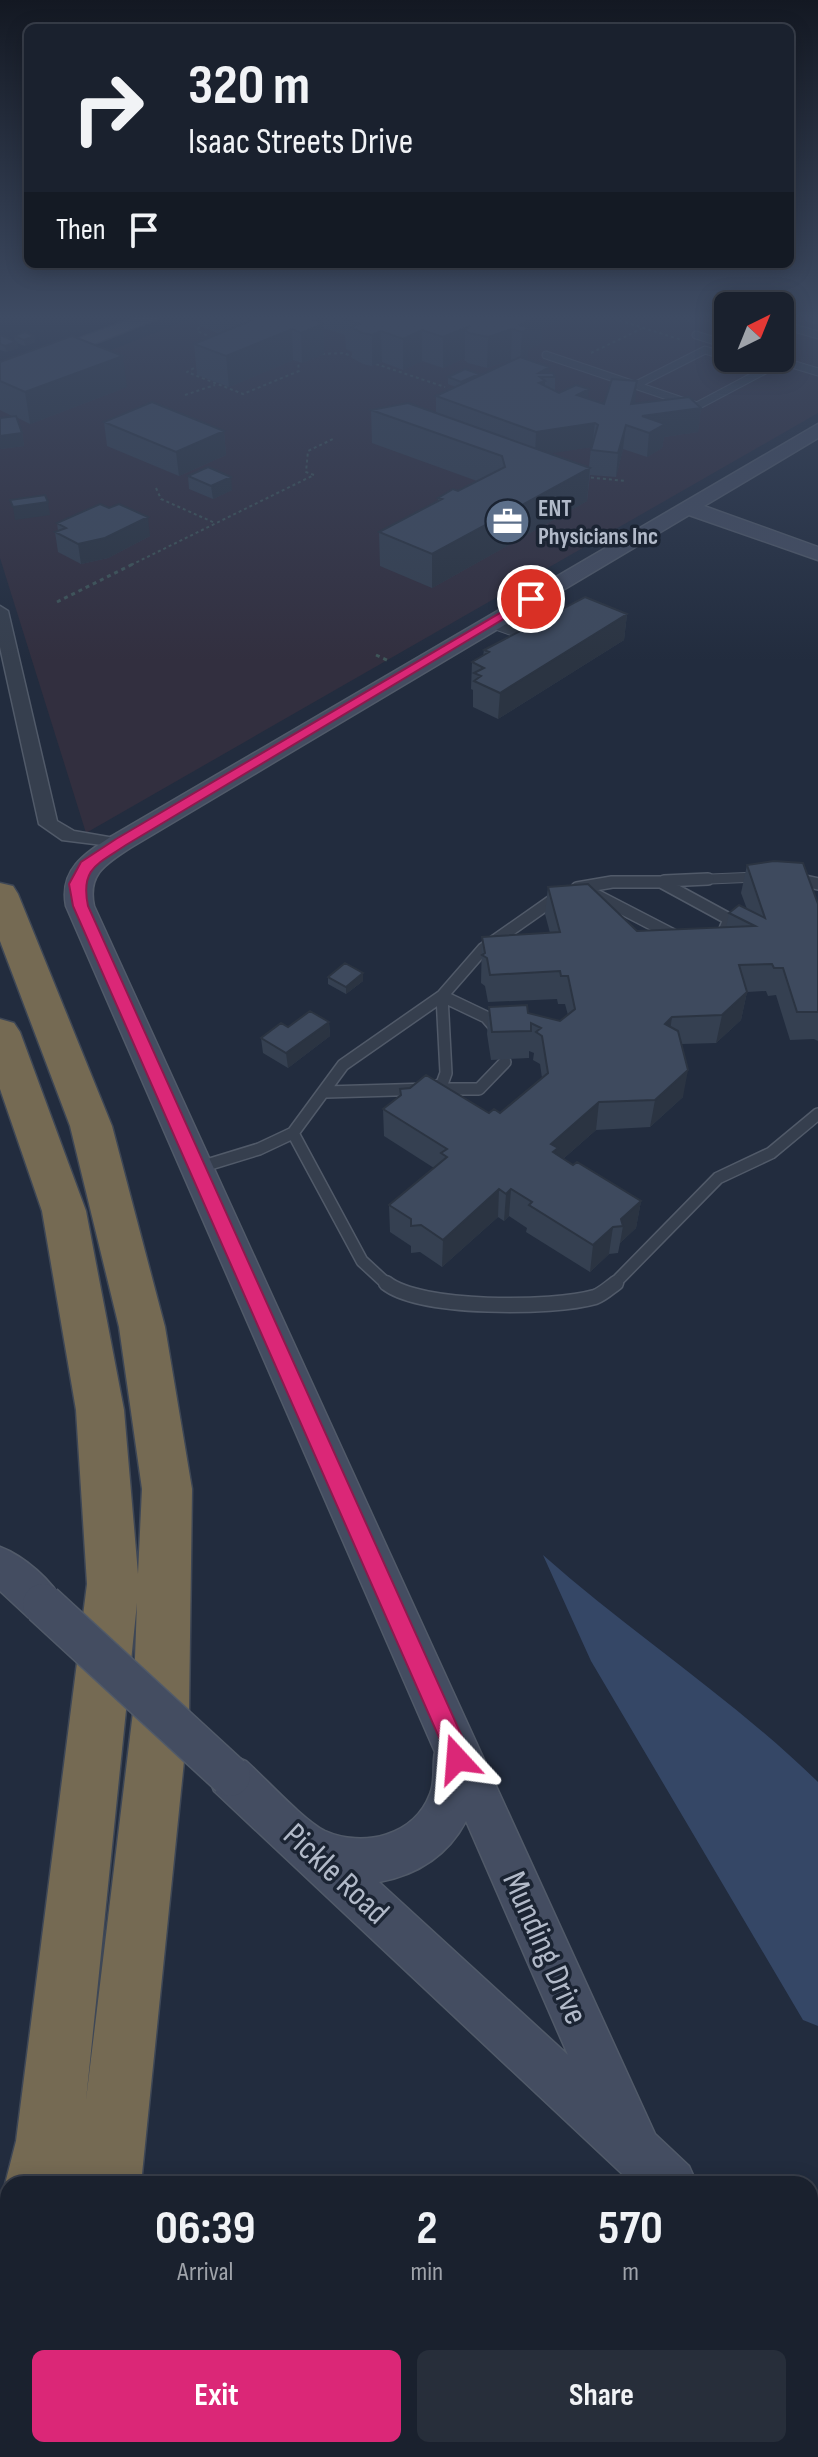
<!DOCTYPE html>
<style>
:root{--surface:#1a212e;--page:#272e3a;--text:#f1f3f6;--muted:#9fa3aa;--line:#383e4a;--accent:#db2777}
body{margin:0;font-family:"Sofia Sans Condensed",sans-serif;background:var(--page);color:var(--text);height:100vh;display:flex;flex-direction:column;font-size:30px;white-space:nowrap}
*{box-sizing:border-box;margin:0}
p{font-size:26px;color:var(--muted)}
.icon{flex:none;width:44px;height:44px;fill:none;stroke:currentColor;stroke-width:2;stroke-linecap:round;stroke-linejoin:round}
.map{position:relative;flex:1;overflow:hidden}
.details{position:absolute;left:0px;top:2176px;width:818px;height:282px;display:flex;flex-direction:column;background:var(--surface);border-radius:24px 24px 0 0;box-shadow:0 4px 20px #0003,0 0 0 2px var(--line)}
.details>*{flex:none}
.guide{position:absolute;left:24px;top:24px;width:770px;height:244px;border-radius:12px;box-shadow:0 4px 20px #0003,0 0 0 2px var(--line);background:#1a212e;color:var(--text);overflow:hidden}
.needle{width:52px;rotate:43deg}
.fabs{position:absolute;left:714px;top:292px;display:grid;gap:16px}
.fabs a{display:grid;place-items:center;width:80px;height:80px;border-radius:12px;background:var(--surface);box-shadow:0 4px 20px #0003,0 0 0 2px var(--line);font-size:40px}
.pin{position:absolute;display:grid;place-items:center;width:68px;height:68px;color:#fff;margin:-34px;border:4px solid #fff;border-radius:50%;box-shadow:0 2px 8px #0007}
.me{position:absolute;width:88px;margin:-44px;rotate:341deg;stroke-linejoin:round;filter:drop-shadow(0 0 6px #0008)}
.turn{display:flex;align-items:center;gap:28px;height:168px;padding:0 32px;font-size:36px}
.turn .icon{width:104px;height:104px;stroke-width:2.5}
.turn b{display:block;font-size:56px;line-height:68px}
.then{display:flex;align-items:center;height:76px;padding:0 32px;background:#0003;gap:16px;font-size:30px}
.eta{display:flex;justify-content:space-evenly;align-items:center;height:136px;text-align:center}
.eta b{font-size:48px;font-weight:700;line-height:56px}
.cta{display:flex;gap:16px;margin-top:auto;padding:16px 32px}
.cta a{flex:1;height:92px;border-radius:12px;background:var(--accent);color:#fff;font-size:32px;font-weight:700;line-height:92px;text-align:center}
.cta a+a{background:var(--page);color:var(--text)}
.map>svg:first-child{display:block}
.medical{fill:#322f3f}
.water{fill:#354766}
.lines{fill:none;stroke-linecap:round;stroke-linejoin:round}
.lane-far3-casing{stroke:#515a69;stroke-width:9}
.lane-far2-casing{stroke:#515a69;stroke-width:11}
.lane-far1-casing{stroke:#515a69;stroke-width:14}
.lane-casing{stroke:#515a69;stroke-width:17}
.street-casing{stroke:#515a69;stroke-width:3}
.secondary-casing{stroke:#515a69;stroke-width:3}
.primary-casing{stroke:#3f4857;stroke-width:3}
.highway-casing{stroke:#3e4756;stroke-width:3}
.path-far1{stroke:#3f5659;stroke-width:2;stroke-dasharray:3 3;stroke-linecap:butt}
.path{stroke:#3f5659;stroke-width:3;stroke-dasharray:4 4;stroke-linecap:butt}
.lane-far3{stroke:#363f4e;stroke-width:7}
.lane-far2{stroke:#363f4e;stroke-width:9}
.lane-far1{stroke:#363f4e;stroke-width:11}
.lane{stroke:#363f4e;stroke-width:14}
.street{fill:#363f4e;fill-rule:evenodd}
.secondary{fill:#444d61;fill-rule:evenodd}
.primary{fill:#545e6e;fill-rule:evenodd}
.highway{fill:#756a53;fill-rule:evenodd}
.secondary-bridge-casing{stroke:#515a69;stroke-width:43;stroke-linecap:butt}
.secondary-bridge{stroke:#444d61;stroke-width:40}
.wall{fill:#354051;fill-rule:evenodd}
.shaded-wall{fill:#2b3442}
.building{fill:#3e4a5e;stroke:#2b3442;stroke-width:2}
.route{fill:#db2777;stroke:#8e194d;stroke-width:2}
.labels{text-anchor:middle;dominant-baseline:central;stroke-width:7;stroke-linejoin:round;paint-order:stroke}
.far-poi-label{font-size:24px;font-weight:bold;fill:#b2bac9;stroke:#1b2433;text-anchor:start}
.near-street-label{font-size:34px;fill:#b2bac9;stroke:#1b2433}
</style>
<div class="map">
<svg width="818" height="2457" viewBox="0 0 818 2457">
<rect width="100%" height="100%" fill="#222c3e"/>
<path class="medical" d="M 195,317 L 728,317 L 728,358 L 780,358 L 780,317 L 818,317 L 818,413 L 86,833 L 0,558 L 0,394 Z"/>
<path class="water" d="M 543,1555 C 632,1634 733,1699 818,1782 L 818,2026 L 803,2020 L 591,1661 Z"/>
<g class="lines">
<defs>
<path id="lane-far3" d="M 808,317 L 818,320
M 780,324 L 818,335
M 696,335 L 728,345
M 546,355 L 697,406 L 782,361
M 730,358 L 765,369
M 775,359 L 818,372
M 636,385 L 705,350 L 728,357"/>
<path id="lane-far2" d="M 531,599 L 567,614 L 562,617
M 491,623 L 529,637
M 796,879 L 805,881
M 664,881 L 757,877"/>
<path id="lane-far1" d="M 796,879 L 818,884
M 664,881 L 708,879
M 577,888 L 612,882 L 661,882 L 729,919 L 725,929
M 590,892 L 677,937
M 436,1089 L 479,1089 L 505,1062
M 326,1092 L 429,1089 L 442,1084 L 446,1073 L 442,996 L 486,1017 L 498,1031
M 293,1133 L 362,1261 L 388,1285
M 197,1168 L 259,1149 L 293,1133 L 343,1065 L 442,996 L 483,949 L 560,895
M 613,1285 L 718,1178 L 771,1153 L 818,1114"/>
<path id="lane" d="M 386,1283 C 420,1310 553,1309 595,1297 C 603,1294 609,1288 616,1283"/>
<path id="street" d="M 0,606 L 8,611 L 57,821 L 74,831 L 126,840 L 126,848 L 62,840 L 39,824 L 0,647 Z"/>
<path id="secondary" d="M 818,424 L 818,438 L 704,506 L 818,547 L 818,560 L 689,515 L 130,848 C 106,864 87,874 94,906 L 655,2134 L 689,2166 L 697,2184 L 633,2184 L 214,1791 L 208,1776 L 214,1761 L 230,1754 L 246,1761 C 265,1778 304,1821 325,1831 C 363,1848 414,1836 430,1794 C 436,1780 432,1766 435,1752 L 66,906 C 59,870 84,854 112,836 ZM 466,1821 L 568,2055 L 379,1882 C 417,1875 448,1855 466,1821 Z
M 0,1547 C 24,1556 53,1581 64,1604 L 58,1617 L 43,1623 L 28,1617 L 0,1591 Z
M 810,2285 L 818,2288 L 818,2346 L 810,2343 Z"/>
<path id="primary" d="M 136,317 L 162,317 L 0,381 L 0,368 Z"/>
<path id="highway" d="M 0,883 L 13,886 L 18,894 L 112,1126 L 165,1327 L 192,1489 L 189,1712 L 141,2184 L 73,2184 L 79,2155 L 73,2184 L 8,2184 L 8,2190 L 5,2184 L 16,2141 L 87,1584 L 76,1410 L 42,1211 L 0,1089 L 0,1019 L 14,1023 L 20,1032 L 86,1211 L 124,1410 L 138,1574 L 142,1489 L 119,1327 L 70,1126 L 0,941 ZM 137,1603 L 133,1712 L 86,2100 Z
M 8,2285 L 8,2386 L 0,2390 L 0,2288 Z
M 17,2450 L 91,2450 L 89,2457 L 15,2457 Z"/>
</defs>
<use href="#lane-far3" class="lane-far3-casing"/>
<use href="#lane-far2" class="lane-far2-casing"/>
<use href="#lane-far1" class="lane-far1-casing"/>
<use href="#lane" class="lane-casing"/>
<use href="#street" class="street-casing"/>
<use href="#secondary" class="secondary-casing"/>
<use href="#primary" class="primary-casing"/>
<use href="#highway" class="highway-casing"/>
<path class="path-far1" d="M 608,317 L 682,340
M 676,317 L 691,322
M 202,322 L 197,331 L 215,339
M 591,353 L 641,329
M 322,354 L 343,353 L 354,357
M 376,364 L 445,387
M 199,365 L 187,372 L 243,394 L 299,371 L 298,362
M 185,395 L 215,385
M 585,477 L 626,481
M 156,488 L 161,499 L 215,523
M 131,565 L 314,475 L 306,472 L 308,451 L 333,439"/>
<path class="path" d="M 57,602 L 135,563
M 376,655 L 389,661"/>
<use href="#lane-far3" class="lane-far3"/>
<use href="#lane-far2" class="lane-far2"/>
<use href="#lane-far1" class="lane-far1"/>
<use href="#lane" class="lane"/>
<use href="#street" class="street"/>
<use href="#secondary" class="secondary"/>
<use href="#primary" class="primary"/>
<use href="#highway" class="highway"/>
<defs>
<path id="secondary-bridge" d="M 43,1604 L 230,1776"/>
</defs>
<use href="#secondary-bridge" class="secondary-bridge-casing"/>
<use href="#secondary-bridge" class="secondary-bridge"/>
</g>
<path class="wall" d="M 199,317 L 558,317 L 557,321 L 542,328 L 541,343 L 528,350 L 528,359 L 549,367 L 548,373 L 555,377 L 555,391 L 559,393 L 588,398 L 604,404 L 635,404 L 701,408 L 698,432 L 664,437 L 662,448 L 647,457 L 623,449 L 616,477 L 590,475 L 587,501 L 432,588 L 380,566 L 379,532 L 438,501 L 438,498 L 458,491 L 477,481 L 372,443 L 371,410 L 436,413 L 436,396 L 456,387 L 448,384 L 448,377 L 478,376 L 513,360 L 511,360 L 487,368 L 468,363 L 464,360 L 465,358 L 443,368 L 422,361 L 403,370 L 382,362 L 372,366 L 363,364 L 352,358 L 352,352 L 346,349 L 345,335 L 323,328 L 324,354 L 302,363 L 293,360 L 229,387 L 197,375 L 194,344 L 220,334 L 200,326 ZM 591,447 L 589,467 L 550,453 Z
M 0,336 L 15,341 L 14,336 L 34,336 L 35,342 L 25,346 L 17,343 L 18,348 L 6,352 L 0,350 Z
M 0,362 L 127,387 L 30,424 L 16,417 L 22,433 L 24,446 L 0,449 L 0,418 L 14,417 L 0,410 Z
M 104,422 L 224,431 L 226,455 L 179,476 L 107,446 Z
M 188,476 L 232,490 L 213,499 L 189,489 Z
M 57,523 L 150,536 L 108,558 L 81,564 L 58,552 L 55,532 L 58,531 Z
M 627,614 L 624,640 L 498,719 L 473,707 L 473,690 L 471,689 L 472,662 L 483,656 L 484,650 Z
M 747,865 L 818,904 L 818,1041 L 814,1039 L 790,1040 L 776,995 L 768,996 L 766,991 L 747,992 L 741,1020 L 716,1043 L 682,1044 L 683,1097 L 650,1127 L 596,1130 L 563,1159 L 641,1201 L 636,1228 L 620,1243 L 618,1253 L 609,1254 L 590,1272 L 526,1232 L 527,1228 L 509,1216 L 504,1221 L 498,1217 L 442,1267 L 420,1252 L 411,1253 L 411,1246 L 390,1232 L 389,1205 L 434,1168 L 384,1136 L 383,1109 L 400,1095 L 400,1089 L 489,1113 L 500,1113 L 542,1078 L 540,1064 L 533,1060 L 534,1053 L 529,1051 L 529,1058 L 491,1060 L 487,1034 L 489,1007 L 528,1013 L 560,1021 L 568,1015 L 565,1004 L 558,1004 L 557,999 L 488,1002 L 485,986 L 481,983 L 482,937 L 550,933 L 545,914 L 548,887 L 637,931 L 726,928 L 729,913 L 747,909 L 741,893 Z
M 363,973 L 363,981 L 346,994 L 328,984 L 328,977 Z
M 329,1022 L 330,1036 L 288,1068 L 263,1053 L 261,1038 L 288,1027 Z"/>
<path class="shaded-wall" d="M 323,317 L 324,354 L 302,363 L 301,333 L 314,320 Z
M 523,317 L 558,317 L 557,321 L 542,328 L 541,343 L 528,350 L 528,359 L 520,363 L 522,332 L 520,332 Z
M 470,326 L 465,330 L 465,358 L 443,368 L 443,337 Z
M 292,329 L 293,360 L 229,387 L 226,356 Z
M 512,329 L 511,360 L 487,368 L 488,337 Z
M 422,330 L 422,361 L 403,370 L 403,339 Z
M 381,331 L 382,362 L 372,366 L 372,335 Z
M 34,336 L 35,342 L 25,346 L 24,340 Z
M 16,342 L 18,348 L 6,352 L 5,346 Z
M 123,356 L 127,387 L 30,424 L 25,392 Z
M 549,367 L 548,377 L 540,377 L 545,381 L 544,404 L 538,407 L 539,373 Z
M 637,381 L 635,404 L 629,428 L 631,404 Z
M 589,389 L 587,413 L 577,395 Z
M 701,408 L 698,432 L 664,437 L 662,448 L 647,457 L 649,433 L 642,416 Z
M 595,423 L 592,447 L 535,456 L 536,432 Z
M 626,425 L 623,449 L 616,477 L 618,453 Z
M 224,431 L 226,455 L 179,476 L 176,452 Z
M 22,433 L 24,446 L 0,449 L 0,436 Z
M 590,468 L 587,501 L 432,588 L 432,554 Z
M 231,477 L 232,490 L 213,499 L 211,486 Z
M 48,502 L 50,515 L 15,520 L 13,507 Z
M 148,517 L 150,536 L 108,558 L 81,564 L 78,544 Z
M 627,614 L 624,640 L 498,719 L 500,693 Z
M 363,973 L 363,981 L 346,994 L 346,987 Z
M 747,992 L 741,1020 L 716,1043 L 722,1015 Z
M 672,1017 L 668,1045 L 665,1024 Z
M 329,1022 L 330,1036 L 288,1068 L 286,1053 Z
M 688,1070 L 683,1097 L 650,1127 L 655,1100 Z
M 599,1102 L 596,1130 L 556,1165 L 551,1144 Z
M 499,1189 L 498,1217 L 442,1267 L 443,1240 Z
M 511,1189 L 509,1216 L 504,1221 L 506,1194 Z
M 641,1201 L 636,1228 L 620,1243 L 623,1226 L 621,1219 Z
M 613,1227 L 609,1254 L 590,1272 L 593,1245 Z"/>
<path class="building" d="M 254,317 L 322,317 L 314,320 L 323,324 L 301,333 L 292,329 L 226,356 L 194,344 L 257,318 Z
M 349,317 L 535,317 L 520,325 L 530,328 L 522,332 L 512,329 L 488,337 L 469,333 L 465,330 L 470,326 L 443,337 L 422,330 L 403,339 L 381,331 L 372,335 L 362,333 L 351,327 L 359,324 L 345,319 Z
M 25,332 L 34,336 L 24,340 L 14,336 Z
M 1,335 L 16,342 L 5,346 L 0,344 L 0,336 Z
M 72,336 L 123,356 L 25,392 L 0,381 L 0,362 Z
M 520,357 L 549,367 L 539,373 L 553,373 L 555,377 L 540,377 L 545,381 L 539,383 L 559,393 L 576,385 L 589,389 L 577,395 L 604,404 L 612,379 L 637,381 L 631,404 L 689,397 L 701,408 L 642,416 L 665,424 L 649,433 L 626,425 L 618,453 L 591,450 L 598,425 L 595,423 L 536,432 L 436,396 Z
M 465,369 L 479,374 L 461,382 L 448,377 Z
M 152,402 L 224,431 L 176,452 L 104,422 Z
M 408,403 L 590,468 L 432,554 L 379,532 L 442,499 L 438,498 L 453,489 L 458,491 L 505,467 L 502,456 L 371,410 Z
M 16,416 L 22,433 L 0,436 L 0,418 Z
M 208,467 L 231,477 L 211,486 L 188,476 Z
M 45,495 L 48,502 L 13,507 L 10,500 Z
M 100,504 L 109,508 L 119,504 L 148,517 L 105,538 L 78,544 L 55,532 L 66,528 L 57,523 Z
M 585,597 L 627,614 L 500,693 L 474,681 L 481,676 L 474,673 L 484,668 L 472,662 L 489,652 L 484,650 Z
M 774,861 L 803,863 L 818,904 L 818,1012 L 797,1012 L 783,968 L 774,968 L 772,964 L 739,965 L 747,992 L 722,1015 L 672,1017 L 665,1024 L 678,1031 L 688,1070 L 655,1100 L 599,1102 L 551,1144 L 558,1148 L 553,1152 L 573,1165 L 577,1162 L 641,1201 L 621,1219 L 623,1226 L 613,1227 L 593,1245 L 529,1205 L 532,1202 L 511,1189 L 506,1194 L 499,1189 L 443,1240 L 421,1225 L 411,1226 L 411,1219 L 389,1205 L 447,1157 L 441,1153 L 447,1149 L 383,1109 L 401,1095 L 400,1089 L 410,1088 L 426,1075 L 489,1113 L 494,1109 L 500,1113 L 548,1073 L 542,1036 L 536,1032 L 541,1028 L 531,1023 L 531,1031 L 492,1032 L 489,1007 L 527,1005 L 528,1013 L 560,1021 L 575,1009 L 568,976 L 561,976 L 560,971 L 490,975 L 487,958 L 482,955 L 485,953 L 482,937 L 560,932 L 548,887 L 588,884 L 637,931 L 755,926 L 729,913 L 739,905 L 765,918 L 747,865 Z
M 345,963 L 363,973 L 346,987 L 328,977 Z
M 310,1011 L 329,1022 L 286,1053 L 261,1038 L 281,1023 L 288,1027 Z"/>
<linearGradient id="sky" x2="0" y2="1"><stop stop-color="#131822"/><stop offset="0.48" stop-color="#3e4b63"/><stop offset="1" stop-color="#3e4b63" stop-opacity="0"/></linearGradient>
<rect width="818" height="661" fill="url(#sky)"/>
<path class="route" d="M 527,597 L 537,599 L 126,845 C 98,864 80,868 88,906 L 465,1743 L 469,1759 L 465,1767 L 457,1770 L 448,1767 L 442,1744 L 73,906 L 69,884 L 81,862 L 116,839 Z"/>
<defs>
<symbol id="office-disc" viewBox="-11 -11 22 22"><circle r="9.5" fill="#5c6f8a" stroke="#1b2433"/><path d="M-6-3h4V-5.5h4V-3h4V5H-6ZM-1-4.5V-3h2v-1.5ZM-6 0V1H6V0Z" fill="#fff"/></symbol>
</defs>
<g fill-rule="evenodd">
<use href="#office-disc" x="482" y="496" width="51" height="51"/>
</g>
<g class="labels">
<g class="far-poi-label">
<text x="538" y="508">ENT<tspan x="538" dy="28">Physicians Inc</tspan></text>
</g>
<g class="near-street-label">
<text transform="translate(336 1874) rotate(43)">Pickle Road</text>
<text transform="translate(545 1948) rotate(66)">Munding Drive</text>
</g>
</g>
</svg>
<div class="fabs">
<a><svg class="needle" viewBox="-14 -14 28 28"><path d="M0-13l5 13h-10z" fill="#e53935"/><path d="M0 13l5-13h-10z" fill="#9fa3aa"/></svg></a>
</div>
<div class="pin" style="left:531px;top:599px;background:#d93025"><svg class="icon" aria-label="arrive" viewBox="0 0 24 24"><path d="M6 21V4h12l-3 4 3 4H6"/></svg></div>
<svg class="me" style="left:457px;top:1759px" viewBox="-20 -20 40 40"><path d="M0-17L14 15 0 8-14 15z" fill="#db2777" stroke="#fff" stroke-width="4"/></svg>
<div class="guide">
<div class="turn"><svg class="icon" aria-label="right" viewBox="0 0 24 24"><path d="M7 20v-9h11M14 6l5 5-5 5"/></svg><div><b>320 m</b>Isaac Streets Drive</div></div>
<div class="then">Then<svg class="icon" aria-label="arrive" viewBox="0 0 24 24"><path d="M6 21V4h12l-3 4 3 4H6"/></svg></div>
</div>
<section class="details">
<div class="eta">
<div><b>06:39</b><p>Arrival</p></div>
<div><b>2</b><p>min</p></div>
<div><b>570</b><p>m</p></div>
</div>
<div class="cta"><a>Exit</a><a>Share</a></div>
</section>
</div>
